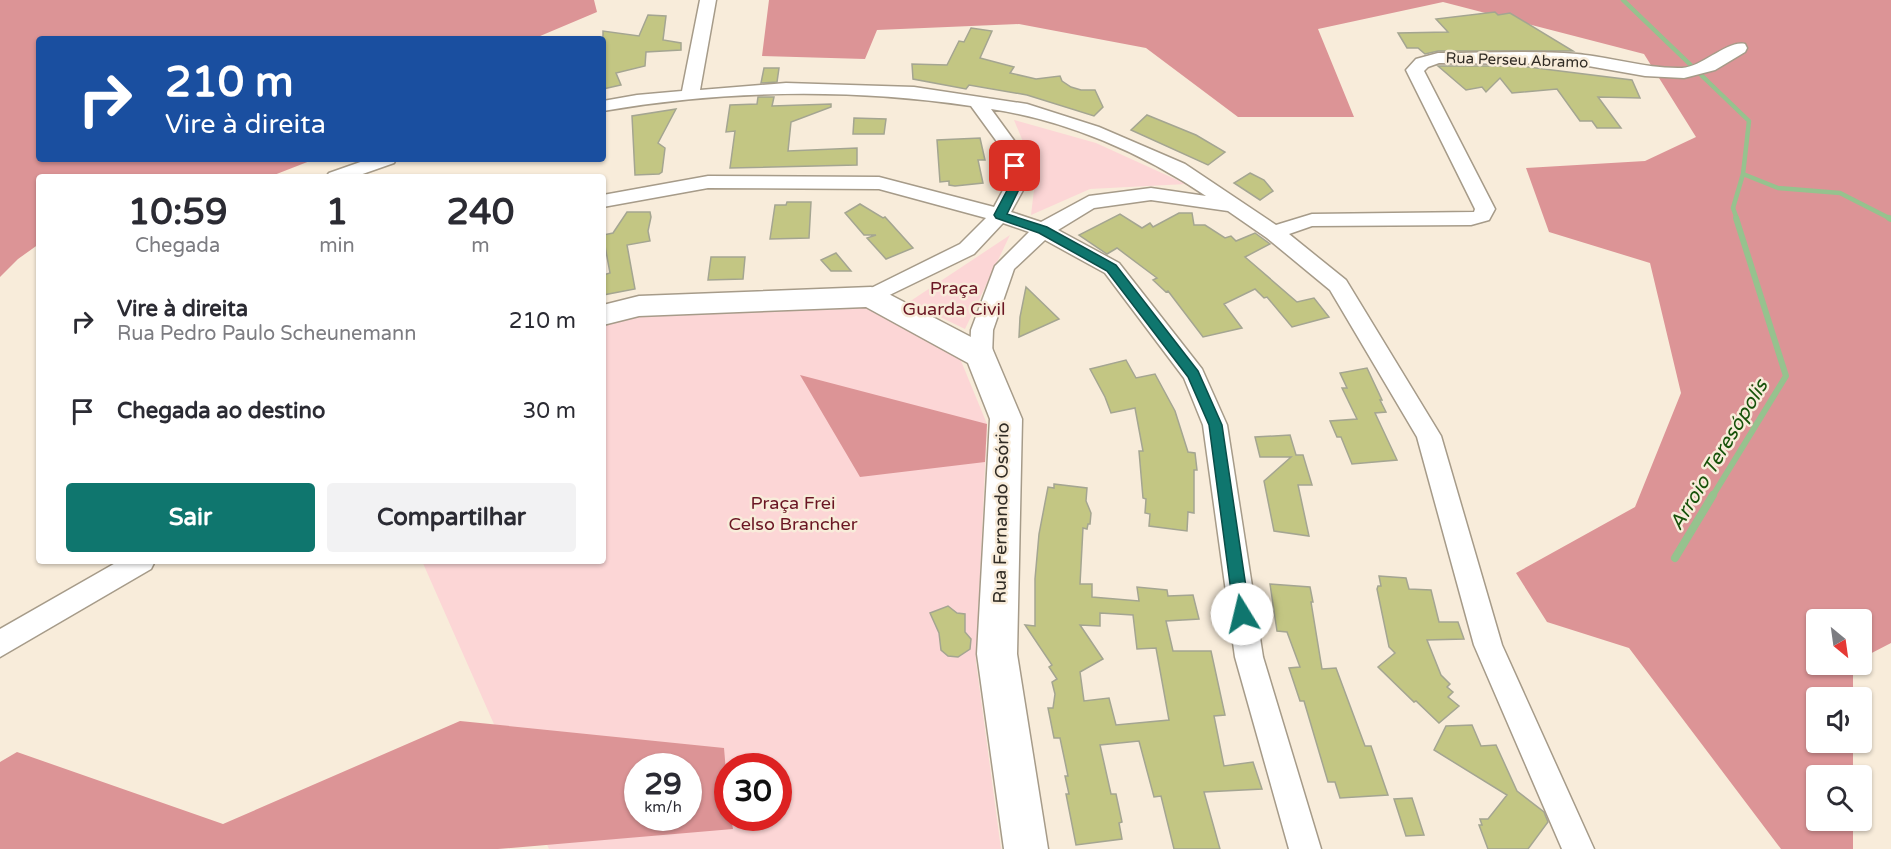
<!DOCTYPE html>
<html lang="pt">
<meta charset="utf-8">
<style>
:root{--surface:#fff;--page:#f2f2f3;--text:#2b2b33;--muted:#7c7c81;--accent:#0f766e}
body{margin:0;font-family:"Varela Round",sans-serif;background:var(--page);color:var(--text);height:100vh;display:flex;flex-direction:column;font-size:22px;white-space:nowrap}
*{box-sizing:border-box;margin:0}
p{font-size:20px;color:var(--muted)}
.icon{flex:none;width:33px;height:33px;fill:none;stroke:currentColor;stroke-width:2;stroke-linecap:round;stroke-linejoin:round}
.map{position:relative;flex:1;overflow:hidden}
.details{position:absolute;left:36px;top:174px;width:570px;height:390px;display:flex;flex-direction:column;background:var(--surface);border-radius:6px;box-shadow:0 2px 4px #0004}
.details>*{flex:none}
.banner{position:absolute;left:36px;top:36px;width:570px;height:126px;border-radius:6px;box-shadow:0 2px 4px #0004;background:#1a4fa0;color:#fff;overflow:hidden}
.needle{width:39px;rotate:151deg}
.tools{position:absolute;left:1806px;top:609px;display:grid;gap:12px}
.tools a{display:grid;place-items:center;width:66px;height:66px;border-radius:6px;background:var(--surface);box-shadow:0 2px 4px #0004;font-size:30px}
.speed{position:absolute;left:624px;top:753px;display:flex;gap:12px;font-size:30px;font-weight:700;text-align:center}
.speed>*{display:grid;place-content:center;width:78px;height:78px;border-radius:50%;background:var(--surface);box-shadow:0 2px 4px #0004;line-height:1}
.speed small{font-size:15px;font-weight:400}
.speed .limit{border:9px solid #d22;background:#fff;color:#111}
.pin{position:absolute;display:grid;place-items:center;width:51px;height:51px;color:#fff;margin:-26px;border-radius:12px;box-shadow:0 3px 9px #0006}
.me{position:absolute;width:66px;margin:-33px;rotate:351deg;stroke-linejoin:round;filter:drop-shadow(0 0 4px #0008)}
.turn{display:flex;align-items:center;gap:21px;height:126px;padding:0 30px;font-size:27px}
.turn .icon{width:78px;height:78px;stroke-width:2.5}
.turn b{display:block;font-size:42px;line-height:51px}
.eta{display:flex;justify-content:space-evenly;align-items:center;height:102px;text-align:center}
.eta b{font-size:36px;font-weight:800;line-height:42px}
.action{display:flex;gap:12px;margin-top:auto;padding:12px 30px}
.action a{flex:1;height:69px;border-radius:6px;background:var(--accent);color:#fff;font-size:24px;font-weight:800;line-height:69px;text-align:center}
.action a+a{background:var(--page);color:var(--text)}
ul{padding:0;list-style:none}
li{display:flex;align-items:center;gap:18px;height:90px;padding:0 30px}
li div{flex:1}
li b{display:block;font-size:22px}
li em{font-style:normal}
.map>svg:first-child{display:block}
.green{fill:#fcd6d6;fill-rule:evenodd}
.forest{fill:#dc9496;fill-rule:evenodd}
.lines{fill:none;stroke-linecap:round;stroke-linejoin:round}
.stream-far2{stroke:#96c28e;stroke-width:4.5}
.stream-far1{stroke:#96c28e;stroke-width:6}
.stream{stroke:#96c28e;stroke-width:8}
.building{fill:#c3c683;stroke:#a4a591;stroke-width:1.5;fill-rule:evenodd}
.street-casing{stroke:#a69b89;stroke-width:3}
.secondary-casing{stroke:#a69b89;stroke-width:3}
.street{fill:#fff;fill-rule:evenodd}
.secondary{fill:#fff;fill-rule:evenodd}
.route{fill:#0f766e;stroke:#0a4d48;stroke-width:1.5}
.labels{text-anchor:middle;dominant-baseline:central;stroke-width:5;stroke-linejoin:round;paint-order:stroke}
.far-street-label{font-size:15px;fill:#312c25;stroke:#f8ecda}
.park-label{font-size:18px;fill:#6a1623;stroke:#f8ecda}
.street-label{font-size:18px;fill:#312c25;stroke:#f8ecda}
.water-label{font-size:20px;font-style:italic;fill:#17520a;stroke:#f8ecda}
</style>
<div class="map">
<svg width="1891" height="849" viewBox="0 0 1891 849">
<rect width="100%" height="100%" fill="#f8ecda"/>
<path class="green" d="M 1014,120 L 1096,143 L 1186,184 L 1090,189 L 1031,215 L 1036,173 Z
M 1010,235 L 965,329 L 909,302 Z
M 863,305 L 959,356 L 987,424 L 976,662 L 1001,849 L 549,849 L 422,561 L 603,561 L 603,325 L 638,315 ZM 638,766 L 688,766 L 688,818 L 638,818 ZM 728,766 L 778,766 L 778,818 L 728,818 Z"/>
<path class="forest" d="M 0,0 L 594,0 L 597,12 L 533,39 L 39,39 L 39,159 L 315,159 L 269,177 L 39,177 L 39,244 L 18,259 L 0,277 Z
M 769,0 L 1891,0 L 1891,643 L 1862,658 L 1862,620 L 1816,620 L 1816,664 L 1853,665 L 1853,697 L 1816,698 L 1816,742 L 1853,743 L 1853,775 L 1816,776 L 1816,820 L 1853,821 L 1853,849 L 1781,849 L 1629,648 L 1547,622 L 1516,573 L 1635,507 L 1681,393 L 1650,263 L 1549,232 L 1526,168 L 1645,161 L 1696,137 L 1644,54 L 1443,2 L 1318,29 L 1354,117 L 1238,117 L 1146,48 L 1019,24 L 877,30 L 865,59 L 762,56 Z
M 800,375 L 987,424 L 985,462 L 860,477 Z
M 460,721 L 724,748 L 727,783 L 728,818 L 731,818 L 733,829 L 498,849 L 0,849 L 0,762 L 17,752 L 223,824 ZM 638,766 L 688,766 L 688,818 L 638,818 Z"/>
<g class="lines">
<path class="stream-far2" d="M 1623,0 L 1749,121 L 1743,174 L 1733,208 L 1737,219
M 1743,174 L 1778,188 L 1840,193 L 1891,219"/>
<path class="stream-far1" d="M 1889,218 L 1891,219
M 1712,497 L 1786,376 L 1736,218"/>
<path class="stream" d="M 1675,558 L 1713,495"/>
</g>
<path class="building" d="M 1495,12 L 1498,15 L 1510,13 L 1573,51 L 1438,51 L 1425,54 L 1418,48 L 1407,48 L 1398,33 L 1448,32 L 1436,19 Z
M 648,15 L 666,16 L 663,40 L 681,43 L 681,50 L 646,52 L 645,66 L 616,73 L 621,85 L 603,89 L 603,31 L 639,36 Z
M 971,28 L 992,31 L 980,58 L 1014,67 L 1010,73 L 1036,79 L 1060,76 L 1062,81 L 1071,87 L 1081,90 L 1095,90 L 1103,107 L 1094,116 L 1027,95 L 969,85 L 966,89 L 913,79 L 912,64 L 947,65 L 959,41 L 964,42 Z
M 1438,66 L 1520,66 L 1632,80 L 1640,98 L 1598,97 L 1621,128 L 1597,128 L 1592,121 L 1580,121 L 1557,89 L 1512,93 L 1500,78 L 1486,92 L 1482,87 L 1466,90 Z
M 764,68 L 779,68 L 777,82 L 761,83 Z
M 758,97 L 774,97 L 772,106 L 831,104 L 831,107 L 791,122 L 788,151 L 857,148 L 857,165 L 730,168 L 735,131 L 726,132 L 730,105 L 757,104 Z
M 676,109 L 658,143 L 665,148 L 662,172 L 659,174 L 635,175 L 632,116 Z
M 1147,115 L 1196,135 L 1225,152 L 1208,165 L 1131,130 Z
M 854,118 L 886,119 L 884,134 L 853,134 Z
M 980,138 L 985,160 L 978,160 L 983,183 L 955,186 L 949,185 L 949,181 L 940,182 L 937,140 Z
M 1250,173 L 1264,180 L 1273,191 L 1260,200 L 1234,183 Z
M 787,202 L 811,202 L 809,238 L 770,239 L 775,205 L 786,205 Z
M 860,204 L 883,218 L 885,217 L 913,248 L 886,259 L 867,238 L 876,235 L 864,235 L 845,213 Z
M 627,212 L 650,212 L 651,217 L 648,231 L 650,241 L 627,245 L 635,289 L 603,295 L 603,275 L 610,273 L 603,235 L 613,233 Z
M 1179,213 L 1192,213 L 1194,225 L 1205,225 L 1225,238 L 1231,236 L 1236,241 L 1255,233 L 1270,244 L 1245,257 L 1297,302 L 1314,298 L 1329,317 L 1292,327 L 1267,297 L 1264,298 L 1255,289 L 1224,304 L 1242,328 L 1203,337 L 1168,291 L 1166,292 L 1153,280 L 1157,278 L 1117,248 L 1107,254 L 1079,235 L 1120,214 L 1142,228 L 1150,223 L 1153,227 Z
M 836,253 L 851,271 L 831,271 L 821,260 Z
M 711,257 L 745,257 L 743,279 L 708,280 Z
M 1026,287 L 1059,319 L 1019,337 L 1020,317 Z
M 1126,360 L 1136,378 L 1155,374 L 1175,411 L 1188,452 L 1195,453 L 1197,470 L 1194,470 L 1194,513 L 1188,512 L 1187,531 L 1149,526 L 1150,514 L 1145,513 L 1146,499 L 1143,498 L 1139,451 L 1143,451 L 1135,408 L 1111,413 L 1105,397 L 1090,369 Z
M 1367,368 L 1382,400 L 1380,400 L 1386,412 L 1375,413 L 1397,460 L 1352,464 L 1341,437 L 1337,437 L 1330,421 L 1357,419 L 1342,388 L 1347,388 L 1340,373 Z
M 1290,435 L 1296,455 L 1303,455 L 1312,485 L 1298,485 L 1309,536 L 1274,531 L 1264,481 L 1291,457 L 1260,457 L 1255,437 Z
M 1054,484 L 1087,488 L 1086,501 L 1091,513 L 1090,524 L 1088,524 L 1087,529 L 1083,528 L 1080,584 L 1092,584 L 1092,597 L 1139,601 L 1137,587 L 1167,590 L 1168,596 L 1193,595 L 1199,619 L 1166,621 L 1173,651 L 1211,651 L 1225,715 L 1214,716 L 1224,766 L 1253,762 L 1262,789 L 1204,792 L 1220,849 L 1174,849 L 1161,796 L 1154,797 L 1139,741 L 1100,745 L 1111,794 L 1116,794 L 1122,822 L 1119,823 L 1122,839 L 1076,845 L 1066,794 L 1069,794 L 1065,776 L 1068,776 L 1060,738 L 1054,738 L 1048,708 L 1053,708 L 1055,694 L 1052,682 L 1057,679 L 1049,667 L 1052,665 L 1025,625 L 1035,626 L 1035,579 L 1039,534 L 1048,487 L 1054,488 ZM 1100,613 L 1133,615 L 1137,649 L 1156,648 L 1169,720 L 1116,725 L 1109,698 L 1084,701 L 1080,672 L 1103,659 L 1080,625 L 1100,626 Z
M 1379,576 L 1406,578 L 1409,589 L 1431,590 L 1439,622 L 1458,622 L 1464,639 L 1427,640 L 1441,675 L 1450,684 L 1447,687 L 1453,692 L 1448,697 L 1459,706 L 1439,723 L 1416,701 L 1414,702 L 1378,667 L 1395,653 L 1389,647 L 1377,589 L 1378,586 L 1381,586 Z
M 1270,584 L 1310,587 L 1313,602 L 1311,602 L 1322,669 L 1336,668 L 1365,746 L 1371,746 L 1388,795 L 1340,798 L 1335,782 L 1328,782 L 1304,701 L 1300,701 L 1289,668 L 1300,667 L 1287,632 L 1277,631 Z
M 948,606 L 957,613 L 965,614 L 965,632 L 971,639 L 970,649 L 958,657 L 948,656 L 941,650 L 939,633 L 930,613 Z
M 1472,725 L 1481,746 L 1496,745 L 1517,791 L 1544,812 L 1548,822 L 1528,849 L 1488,849 L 1479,825 L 1482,825 L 1480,819 L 1488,819 L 1507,795 L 1434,750 L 1446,726 Z
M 1412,798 L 1424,835 L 1406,836 L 1394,799 Z"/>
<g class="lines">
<defs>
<path id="street" d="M 700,0 L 716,0 L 700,90 L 786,83 L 914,87 L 1027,104 L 1099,127 L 1185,164 L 1276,225 L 1312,214 L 1474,212 L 1475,209 L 1406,70 L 1416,59 L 1438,53 C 1484,53 1531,50 1577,54 C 1612,57 1646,69 1682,68 C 1703,67 1727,40 1745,44 L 1747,48 L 1745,52 L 1715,70 L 1684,78 L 1645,76 L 1577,64 L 1439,63 L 1428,67 L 1424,71 L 1495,209 L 1489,220 L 1471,225 L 1312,226 L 1289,234 L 1346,280 L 1441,436 L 1502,645 L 1594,849 L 1562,849 L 1474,645 L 1417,437 L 1330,290 L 1267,238 L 1228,211 L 1151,200 L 1094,208 L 1058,230 L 1119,263 L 1202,369 L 1227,425 L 1263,657 L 1321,849 L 1289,849 L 1235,657 L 1203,425 L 1184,378 L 1105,273 L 1045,240 L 1014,269 L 993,330 L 992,356 L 989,362 L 981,364 L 973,362 L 970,356 L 971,330 L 995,266 L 1029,232 L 1003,223 L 974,254 L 871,304 L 863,302 L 860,297 L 863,292 L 960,244 L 986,218 L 879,189 L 708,188 L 603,207 L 603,195 L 708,176 L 879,177 L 994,207 L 1008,181 L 1003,150 L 971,106 C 852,88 722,90 603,111 L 603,101 L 637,95 L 682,91 ZM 991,109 C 1066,120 1143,153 1206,196 L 1151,188 L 1089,196 L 1041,222 L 1011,212 L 1028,181 L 1021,150 Z
M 369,159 L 396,159 L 394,163 L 354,177 L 326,177 L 329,173 Z
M 119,561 L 155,561 L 151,569 L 0,657 L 0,629 Z"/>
<path id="secondary" d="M 871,287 L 881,290 L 992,348 L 1022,419 L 1017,654 L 1048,849 L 1004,849 L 977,654 L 990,419 L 968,363 L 866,307 L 639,316 L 603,325 L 603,305 L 639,296 Z"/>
</defs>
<use href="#street" class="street-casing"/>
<use href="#secondary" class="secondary-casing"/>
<use href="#street" class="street"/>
<use href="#secondary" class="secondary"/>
</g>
<path class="route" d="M 1015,162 L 1020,166 L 1023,181 L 1007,214 L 1047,227 L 1116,265 L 1198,371 L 1222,425 L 1250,614 L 1248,619 L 1242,621 L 1236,619 L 1234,614 L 1209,425 L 1188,377 L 1107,271 L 1039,233 L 996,218 L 994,215 L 1012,181 L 1009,166 Z"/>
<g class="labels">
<g class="far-street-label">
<text transform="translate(1517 60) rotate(2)">Rua Perseu Abramo</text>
</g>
<g class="park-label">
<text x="954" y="288">Praça<tspan x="954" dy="21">Guarda Civil</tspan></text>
<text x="793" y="503">Praça Frei<tspan x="793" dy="21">Celso Brancher</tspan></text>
</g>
<g class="street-label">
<text transform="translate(1001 513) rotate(-89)">Rua Fernando Osório</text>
</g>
<g class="water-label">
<text transform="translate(1719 455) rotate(-59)">Arroio Teresópolis</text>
</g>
</g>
</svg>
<div class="tools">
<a><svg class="needle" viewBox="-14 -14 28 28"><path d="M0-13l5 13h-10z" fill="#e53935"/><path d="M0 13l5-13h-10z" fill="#7c7c81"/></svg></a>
<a><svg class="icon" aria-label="sound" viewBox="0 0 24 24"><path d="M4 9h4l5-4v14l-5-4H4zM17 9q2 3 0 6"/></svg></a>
<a><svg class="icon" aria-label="search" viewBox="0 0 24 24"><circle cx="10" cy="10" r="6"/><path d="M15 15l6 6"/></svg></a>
</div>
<div class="speed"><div>29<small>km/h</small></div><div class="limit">30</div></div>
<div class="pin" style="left:1015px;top:166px;background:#d93025"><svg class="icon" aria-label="arrive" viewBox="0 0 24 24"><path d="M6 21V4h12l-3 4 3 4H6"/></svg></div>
<svg class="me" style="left:1242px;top:614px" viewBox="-20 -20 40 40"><circle r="19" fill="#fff"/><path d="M0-13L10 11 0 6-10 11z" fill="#0f766e"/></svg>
<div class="banner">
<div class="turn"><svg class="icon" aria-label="right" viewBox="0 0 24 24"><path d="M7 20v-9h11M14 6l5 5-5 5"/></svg><div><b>210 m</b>Vire à direita</div></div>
</div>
<section class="details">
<div class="eta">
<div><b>10:59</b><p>Chegada</p></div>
<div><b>1</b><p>min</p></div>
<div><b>240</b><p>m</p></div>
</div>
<ul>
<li><svg class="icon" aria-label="right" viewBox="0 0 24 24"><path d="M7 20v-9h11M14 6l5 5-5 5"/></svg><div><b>Vire à direita</b><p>Rua Pedro Paulo Scheunemann</p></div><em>210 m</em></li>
<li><svg class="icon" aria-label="arrive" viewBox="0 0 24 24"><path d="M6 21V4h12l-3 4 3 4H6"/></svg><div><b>Chegada ao destino</b></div><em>30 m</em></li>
</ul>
<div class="action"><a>Sair</a><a>Compartilhar</a></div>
</section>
</div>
